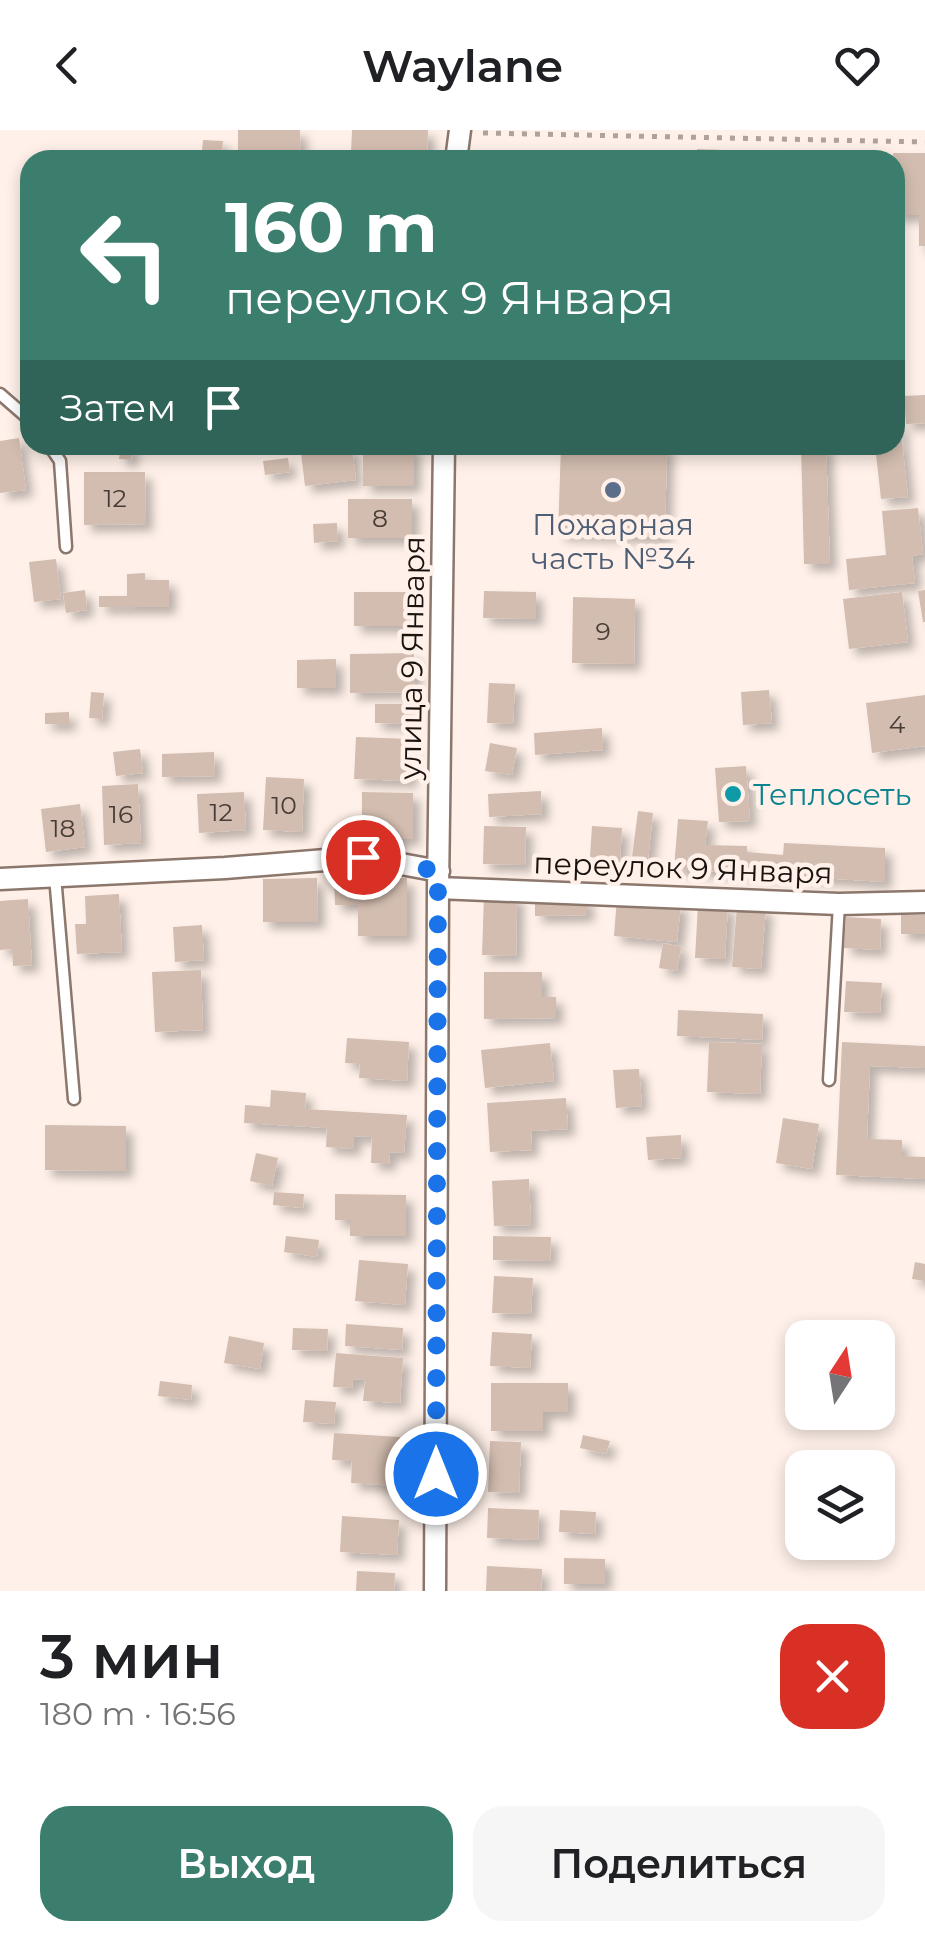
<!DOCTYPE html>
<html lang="ru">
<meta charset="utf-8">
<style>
:root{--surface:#fff;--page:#f6f6f6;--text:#202124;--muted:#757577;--accent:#3c7e6e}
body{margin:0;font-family:Montserrat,sans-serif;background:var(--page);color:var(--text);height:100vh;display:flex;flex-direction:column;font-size:38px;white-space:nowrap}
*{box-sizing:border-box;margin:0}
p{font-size:32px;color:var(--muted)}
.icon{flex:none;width:55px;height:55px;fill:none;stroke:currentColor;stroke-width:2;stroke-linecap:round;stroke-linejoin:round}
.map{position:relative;height:1461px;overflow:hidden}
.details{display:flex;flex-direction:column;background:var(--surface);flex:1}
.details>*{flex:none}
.hud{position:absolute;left:20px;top:20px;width:885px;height:305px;border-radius:30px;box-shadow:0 5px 15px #0003;background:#3c7e6e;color:#fff;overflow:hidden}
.needle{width:65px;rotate:12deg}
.buttons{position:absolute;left:785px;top:1190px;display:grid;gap:20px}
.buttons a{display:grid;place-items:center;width:110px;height:110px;border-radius:20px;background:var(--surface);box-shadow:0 5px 15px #0003;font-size:50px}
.pin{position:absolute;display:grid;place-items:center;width:85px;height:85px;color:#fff;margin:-42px;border:5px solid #fff;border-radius:50%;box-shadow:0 2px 10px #0007}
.me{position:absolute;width:110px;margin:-55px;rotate:0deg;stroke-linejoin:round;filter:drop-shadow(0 0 8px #0008)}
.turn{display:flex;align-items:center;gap:35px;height:210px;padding:0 40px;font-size:45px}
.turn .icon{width:130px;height:130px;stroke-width:2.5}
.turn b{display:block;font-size:70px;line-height:85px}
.then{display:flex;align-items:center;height:95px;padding:0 40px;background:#0003;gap:20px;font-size:38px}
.round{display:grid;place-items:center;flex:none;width:105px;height:105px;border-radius:30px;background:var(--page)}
.overview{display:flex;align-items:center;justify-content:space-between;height:170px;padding:0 40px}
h1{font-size:60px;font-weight:600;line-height:75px}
.action{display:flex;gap:20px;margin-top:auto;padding:20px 40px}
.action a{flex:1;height:115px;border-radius:30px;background:var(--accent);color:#fff;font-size:40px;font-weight:600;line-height:115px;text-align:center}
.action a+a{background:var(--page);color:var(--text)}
header{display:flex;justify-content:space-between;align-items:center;height:130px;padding:0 40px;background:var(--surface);font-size:45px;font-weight:600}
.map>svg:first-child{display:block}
.building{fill:#d3bdb0;filter:url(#shadow)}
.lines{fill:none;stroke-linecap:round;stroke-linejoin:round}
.service-casing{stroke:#8c776c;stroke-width:15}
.minor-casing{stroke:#8c776c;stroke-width:25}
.path{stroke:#aea39c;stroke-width:5;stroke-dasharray:5 8;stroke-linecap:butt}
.service{stroke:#fff;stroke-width:10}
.minor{stroke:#fff;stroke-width:20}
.route{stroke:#1a73e8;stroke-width:18;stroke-dasharray:0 32.4}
.service-dot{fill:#5c6f8a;stroke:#fff1e9;stroke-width:4}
.culture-dot{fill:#0f9aa8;stroke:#fff1e9;stroke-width:4}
.labels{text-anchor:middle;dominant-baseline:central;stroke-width:9;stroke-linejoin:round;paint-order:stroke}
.number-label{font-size:25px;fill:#483d36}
.service-label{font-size:30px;fill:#4e5e75;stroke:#fff1e9}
.street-label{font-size:30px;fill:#1a120e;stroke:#fff1e9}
.culture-label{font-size:30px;fill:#0d838f;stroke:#fff1e9;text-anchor:start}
</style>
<header><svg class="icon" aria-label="back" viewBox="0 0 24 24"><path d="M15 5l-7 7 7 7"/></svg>Waylane<svg class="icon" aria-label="heart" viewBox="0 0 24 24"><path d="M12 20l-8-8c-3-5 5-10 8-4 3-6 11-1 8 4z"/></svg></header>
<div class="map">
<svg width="925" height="1461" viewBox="0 0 925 1461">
<defs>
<filter id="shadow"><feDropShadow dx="7" dy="7" stdDeviation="5" flood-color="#0004"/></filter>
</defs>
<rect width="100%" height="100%" fill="#fff1e9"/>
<path class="building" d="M 238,0 L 300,0 L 301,27 L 238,28 Z
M 352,0 L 428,0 L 427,26 L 351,23 Z
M 203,10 L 223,11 L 221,30 L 201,30 Z
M 697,19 L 805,23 L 805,30 L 697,30 Z
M 893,23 L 925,23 L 925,116 L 919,116 L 919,85 L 895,85 Z
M 844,24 L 883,24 L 883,30 L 844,30 Z
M 25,160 L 30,161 L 30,182 L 22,181 Z
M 925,265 L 925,293 L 906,294 L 904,266 Z
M 900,294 L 908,367 L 881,369 L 875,315 L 895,315 L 895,295 Z
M 19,308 L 26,360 L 0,363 L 0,311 Z
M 121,315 L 132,315 L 131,330 L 119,329 Z
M 363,315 L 414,315 L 414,356 L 363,356 Z
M 561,315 L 667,315 L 665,407 L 558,404 Z
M 801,315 L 826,315 L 830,434 L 804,434 Z
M 352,317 L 356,350 L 305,356 L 301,323 Z
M 288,328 L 290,342 L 265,345 L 263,331 Z
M 84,342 L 145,342 L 146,394 L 84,395 Z
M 348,369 L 412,369 L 412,408 L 348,408 Z
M 918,378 L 923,424 L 912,426 L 915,453 L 849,460 L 846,429 L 886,425 L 882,381 Z
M 337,393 L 338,411 L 314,413 L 313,394 Z
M 56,429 L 61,469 L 34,472 L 29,432 Z
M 145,443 L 145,450 L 169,450 L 169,477 L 99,477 L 99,466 L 127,466 L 127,444 Z
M 85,460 L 87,480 L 66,483 L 63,463 Z
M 925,460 L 925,492 L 923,492 L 918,461 Z
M 484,461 L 536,462 L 536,489 L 483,488 Z
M 354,462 L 408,462 L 409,496 L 354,496 Z
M 902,462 L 908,512 L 849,519 L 843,469 Z
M 573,467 L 635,469 L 634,534 L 572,533 Z
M 414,523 L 415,562 L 350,563 L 350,524 Z
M 336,529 L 336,558 L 297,558 L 297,530 Z
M 489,553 L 515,554 L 513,594 L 487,593 Z
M 769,560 L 772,593 L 743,595 L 741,562 Z
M 91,562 L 104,563 L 102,589 L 89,588 Z
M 925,565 L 925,616 L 872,623 L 866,573 Z
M 375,574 L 413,574 L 413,594 L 375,593 Z
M 69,582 L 69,594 L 45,594 L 45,583 Z
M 602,598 L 603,620 L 535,625 L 534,603 Z
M 356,607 L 412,609 L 410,651 L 354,649 Z
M 490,613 L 517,618 L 512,645 L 485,641 Z
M 140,619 L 143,643 L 116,646 L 113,622 Z
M 214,622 L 215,646 L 162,647 L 162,624 Z
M 746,636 L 750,691 L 719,692 L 715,638 Z
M 266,647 L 304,649 L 302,702 L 263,700 Z
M 138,654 L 141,713 L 104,715 L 102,656 Z
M 541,661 L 542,684 L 489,687 L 488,664 Z
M 244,662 L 246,700 L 199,703 L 197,664 Z
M 362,662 L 413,663 L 413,709 L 362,709 Z
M 80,674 L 85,717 L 46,722 L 41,679 Z
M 638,681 L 653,683 L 648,729 L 632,727 Z
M 678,689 L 708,691 L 705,715 L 747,716 L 747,722 L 783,725 L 784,713 L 885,718 L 885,752 L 674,739 Z
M 484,696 L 526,697 L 525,735 L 483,734 Z
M 592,696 L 622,698 L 620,730 L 590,727 Z
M 317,748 L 318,792 L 263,792 L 263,749 Z
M 334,748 L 407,748 L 407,806 L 358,806 L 358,775 L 335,775 Z
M 119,764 L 122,822 L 77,824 L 75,794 L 86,794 L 85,766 Z
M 484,765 L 517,765 L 516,826 L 482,825 Z
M 587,768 L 587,785 L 535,786 L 535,769 Z
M 617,768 L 681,774 L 677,812 L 614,806 Z
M 28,769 L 32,835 L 13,836 L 12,819 L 0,820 L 0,771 Z
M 698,774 L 728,775 L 725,829 L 695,828 Z
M 737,776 L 766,778 L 761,839 L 732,837 Z
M 901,785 L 925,785 L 925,804 L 901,804 Z
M 846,787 L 881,789 L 880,820 L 844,818 Z
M 202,795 L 204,830 L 175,832 L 173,797 Z
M 663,813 L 681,817 L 677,841 L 659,838 Z
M 201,840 L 203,900 L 155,902 L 152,842 Z
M 484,842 L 542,842 L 542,867 L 556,867 L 556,888 L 484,889 Z
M 846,851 L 882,853 L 880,883 L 844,882 Z
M 678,880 L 763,884 L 762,910 L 677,906 Z
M 347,908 L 409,912 L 407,951 L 359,948 L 360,934 L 345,933 Z
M 709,912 L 762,914 L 760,964 L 707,962 Z
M 842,912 L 925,916 L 925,938 L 870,936 L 867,1009 L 902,1010 L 902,1026 L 925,1027 L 925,1049 L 836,1045 Z
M 550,913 L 554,951 L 485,958 L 481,920 Z
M 639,939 L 642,976 L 616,978 L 613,940 Z
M 271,960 L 306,963 L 305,979 L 407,985 L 404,1023 L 390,1022 L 389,1034 L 371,1033 L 372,1007 L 354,1006 L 354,1019 L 326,1017 L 327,998 L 244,993 L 245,975 L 270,977 Z
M 566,968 L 568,999 L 531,1001 L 532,1020 L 490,1022 L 487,973 Z
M 783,988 L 819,994 L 812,1039 L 776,1033 Z
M 45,995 L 126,996 L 126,1041 L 45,1040 Z
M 681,1005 L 682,1028 L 648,1030 L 646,1007 Z
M 256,1023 L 278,1028 L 272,1056 L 250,1051 Z
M 529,1049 L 531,1095 L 494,1096 L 492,1051 Z
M 274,1062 L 304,1064 L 303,1078 L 273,1075 Z
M 335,1064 L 406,1065 L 406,1106 L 350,1106 L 350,1090 L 335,1090 Z
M 286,1106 L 319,1110 L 317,1127 L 284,1122 Z
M 493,1106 L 551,1107 L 550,1131 L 493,1130 Z
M 359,1130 L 408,1134 L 405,1175 L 355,1171 Z
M 915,1132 L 925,1134 L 925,1151 L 912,1149 Z
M 494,1146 L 533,1148 L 531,1184 L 492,1183 Z
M 346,1194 L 403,1198 L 402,1220 L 345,1216 Z
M 293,1198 L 328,1199 L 327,1221 L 292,1220 Z
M 492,1202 L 532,1204 L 530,1238 L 490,1236 Z
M 229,1206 L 264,1213 L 260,1239 L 224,1233 Z
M 336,1223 L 403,1228 L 400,1273 L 363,1271 L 365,1250 L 353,1249 L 352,1258 L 333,1257 Z
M 160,1251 L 192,1255 L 191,1270 L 158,1266 Z
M 491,1253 L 568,1253 L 568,1282 L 543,1282 L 543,1301 L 491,1301 Z
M 305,1270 L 336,1272 L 334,1294 L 303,1292 Z
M 334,1303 L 400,1307 L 397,1356 L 351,1353 L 352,1331 L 332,1330 Z
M 583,1305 L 610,1311 L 606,1324 L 580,1318 Z
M 490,1311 L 521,1312 L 519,1363 L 488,1362 Z
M 488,1378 L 539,1380 L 538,1410 L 487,1408 Z
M 560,1380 L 596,1382 L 595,1404 L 559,1402 Z
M 342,1386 L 399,1390 L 397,1425 L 340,1422 Z
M 564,1428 L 605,1429 L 605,1454 L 564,1454 Z
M 487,1436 L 542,1439 L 541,1461 L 486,1461 Z
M 357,1441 L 395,1443 L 394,1461 L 356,1461 Z"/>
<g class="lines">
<defs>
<path id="service" d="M 0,264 L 30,290
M 49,315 L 60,331 L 66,417
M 55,746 L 74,969
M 829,950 L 839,774"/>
<path id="minor" d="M 456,30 L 460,0
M 0,749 L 225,738 L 363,727 L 439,741
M 438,758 L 839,774 L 925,772
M 435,1461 L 438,758 L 444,315"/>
</defs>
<use href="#service" class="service-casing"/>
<use href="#minor" class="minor-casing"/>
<path class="path" d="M 483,3 L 925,12"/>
<use href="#service" class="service"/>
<use href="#minor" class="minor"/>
</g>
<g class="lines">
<path class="route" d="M 363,727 L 438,741 L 436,1344"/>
</g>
<circle class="service-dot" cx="613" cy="360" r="10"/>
<circle class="culture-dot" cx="733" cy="664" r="10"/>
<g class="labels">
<g class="number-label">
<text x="115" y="368">12</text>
<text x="380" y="388">8</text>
<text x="603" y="501">9</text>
<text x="897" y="594">4</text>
<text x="284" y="675">10</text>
<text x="221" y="682">12</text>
<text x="121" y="684">16</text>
<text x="63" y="698">18</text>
</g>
<g class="service-label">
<text x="613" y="394">Пожарная<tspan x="613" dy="34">часть №34</tspan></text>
</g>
<g class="street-label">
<text transform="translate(412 528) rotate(-89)">улица 9 Января</text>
<text transform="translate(683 738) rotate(2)">переулок 9 Января</text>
</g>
<g class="culture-label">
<text x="753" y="664">Теплосеть</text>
</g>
</g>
</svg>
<div class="buttons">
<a><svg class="needle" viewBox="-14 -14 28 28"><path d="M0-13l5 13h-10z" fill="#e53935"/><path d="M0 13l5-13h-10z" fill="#757577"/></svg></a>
<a><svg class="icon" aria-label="layers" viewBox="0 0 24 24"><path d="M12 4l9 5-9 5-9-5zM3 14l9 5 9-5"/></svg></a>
</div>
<div class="pin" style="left:363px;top:727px;background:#d93025"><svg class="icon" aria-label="arrive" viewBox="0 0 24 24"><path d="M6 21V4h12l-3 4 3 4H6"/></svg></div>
<svg class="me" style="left:436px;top:1344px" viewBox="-20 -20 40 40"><circle r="17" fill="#1a73e8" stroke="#fff" stroke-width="3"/><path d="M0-11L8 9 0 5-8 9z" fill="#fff"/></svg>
<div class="hud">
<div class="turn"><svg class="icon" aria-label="left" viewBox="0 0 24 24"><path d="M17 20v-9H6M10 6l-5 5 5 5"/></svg><div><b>160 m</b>переулок 9 Января</div></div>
<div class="then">Затем<svg class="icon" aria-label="arrive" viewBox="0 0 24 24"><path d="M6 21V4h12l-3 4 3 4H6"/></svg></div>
</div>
</div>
<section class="details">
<div class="overview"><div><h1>3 мин</h1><p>180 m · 16:56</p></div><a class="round" style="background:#d93025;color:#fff"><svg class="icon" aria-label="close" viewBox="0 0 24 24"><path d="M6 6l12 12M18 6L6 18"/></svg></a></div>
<div class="action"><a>Выход</a><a>Поделиться</a></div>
</section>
